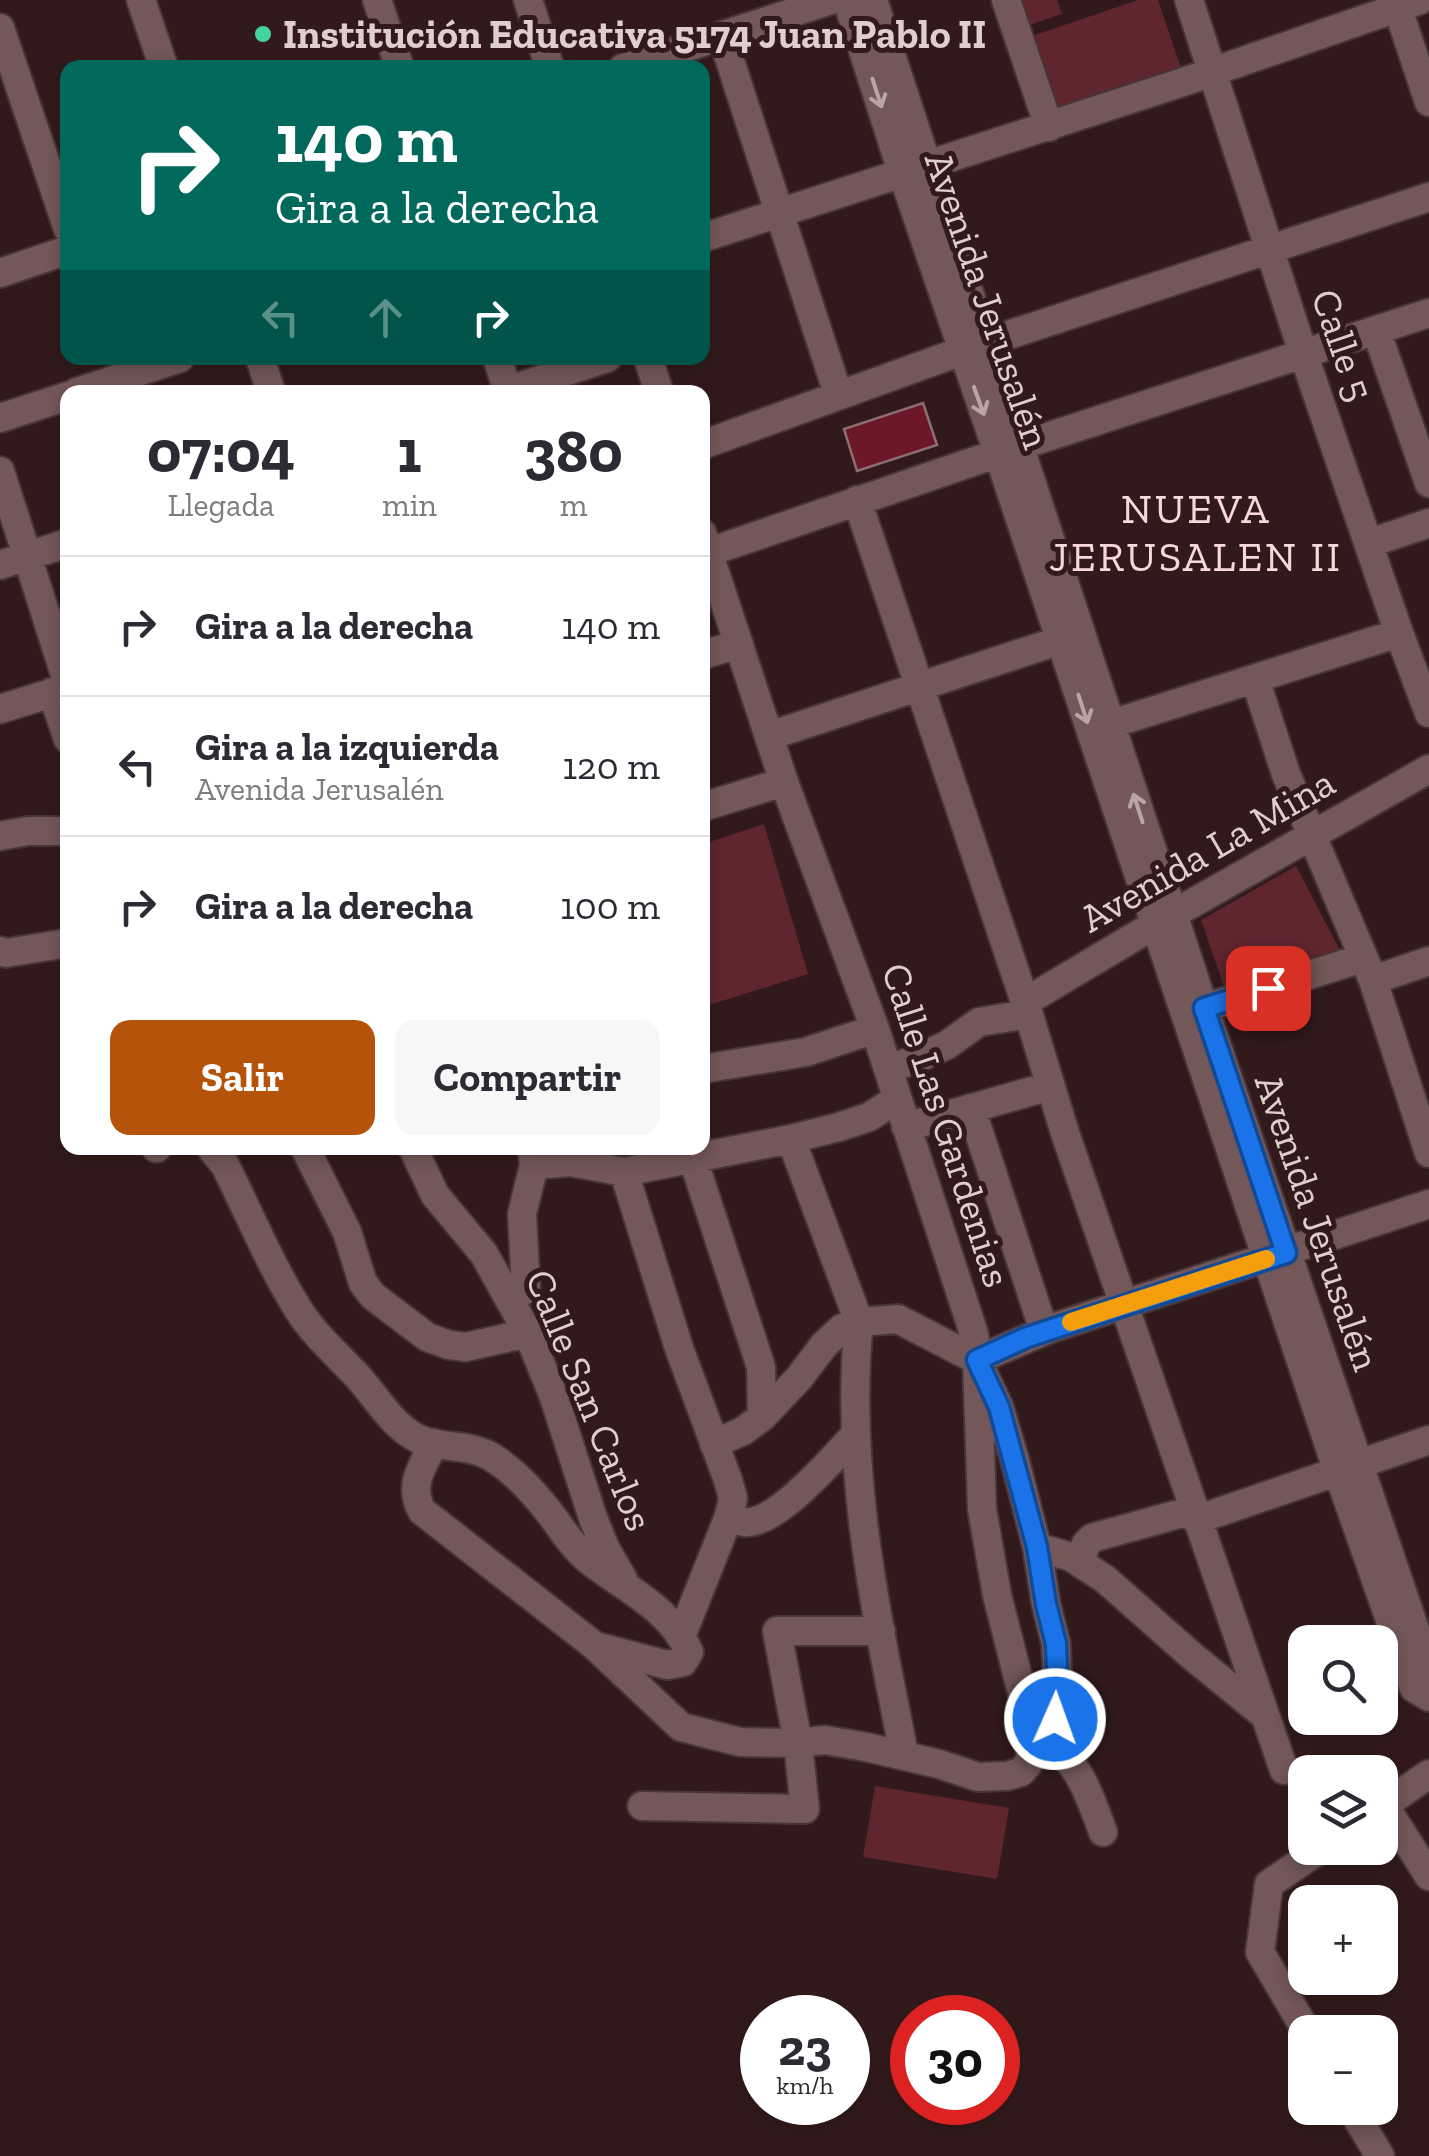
<!DOCTYPE html>
<html lang="es">
<meta charset="utf-8">
<style>
:root{--surface:#fff;--page:#f7f7f7;--text:#2b2b33;--muted:#7c7c81;--line:#e1e1e2;--accent:#b45309}
body{margin:0;font-family:"Zilla Slab",serif;background:var(--page);color:var(--text);height:100vh;display:flex;flex-direction:column;font-size:38px;white-space:nowrap}
*{box-sizing:border-box;margin:0}
p{font-size:32px;color:var(--muted)}
.icon{flex:none;width:55px;height:55px;fill:none;stroke:currentColor;stroke-width:2;stroke-linecap:round;stroke-linejoin:round}
.map{position:relative;flex:1;overflow:hidden}
.details{position:absolute;left:60px;top:385px;width:650px;height:770px;display:flex;flex-direction:column;background:var(--surface);border-radius:20px;box-shadow:0 5px 15px #0003}
.details>*{flex:none}
.guide{position:absolute;left:60px;top:60px;width:650px;height:305px;border-radius:20px;box-shadow:0 5px 15px #0003;background:#00695c;color:#fff;overflow:hidden}
.fabs{position:absolute;left:1288px;top:1625px;display:grid;gap:20px}
.fabs a{display:grid;place-items:center;width:110px;height:110px;border-radius:20px;background:var(--surface);box-shadow:0 5px 15px #0003;font-size:50px}
.speed{position:absolute;left:740px;top:1995px;display:flex;gap:20px;font-size:50px;font-weight:700;text-align:center}
.speed>*{display:grid;place-content:center;width:130px;height:130px;border-radius:50%;background:var(--surface);box-shadow:0 5px 15px #0003;line-height:1}
.speed small{font-size:25px;font-weight:400}
.speed .limit{border:15px solid #d22;background:#fff;color:#111}
.pin{position:absolute;display:grid;place-items:center;width:85px;height:85px;color:#fff;margin:-42px;border-radius:20px;box-shadow:0 5px 15px #0006}
.me{position:absolute;width:110px;margin:-55px;rotate:2deg;stroke-linejoin:round;filter:drop-shadow(0 0 8px #0008)}
.turn{display:flex;align-items:center;gap:35px;height:210px;padding:0 50px;font-size:45px}
.turn .icon{width:130px;height:130px;stroke-width:2.5}
.turn b{display:block;font-size:70px;line-height:85px}
.lanes{display:flex;align-items:center;height:95px;padding:0 50px;background:#0003;justify-content:center;gap:50px;direction:ltr}
.lanes .off{opacity:.35}
.eta{display:flex;justify-content:space-evenly;align-items:center;height:170px;text-align:center}
.eta b{font-size:60px;font-weight:700;line-height:70px}
.button{display:flex;gap:20px;margin-top:auto;padding:20px 50px}
.button a{flex:1;height:115px;border-radius:20px;background:var(--accent);color:#fff;font-size:40px;font-weight:700;line-height:115px;text-align:center}
.button a+a{background:var(--page);color:var(--text)}
ul{padding:0;list-style:none}
li{display:flex;align-items:center;gap:30px;height:140px;padding:0 50px;border-top:2px solid var(--line)}
li div{flex:1}
li b{display:block;font-size:38px}
li em{font-style:normal}
.map>svg:first-child{display:block}
.green{fill:#5f262e}
.building{fill:#6c1829;stroke:#8c6f71;stroke-width:2.5}
.lines{fill:none;stroke-linecap:round;stroke-linejoin:round}
.minor-casing{stroke:#483537;stroke-width:32}
.minor{stroke:#735759;stroke-width:28}
.oneway{stroke:#b9a4a6}
.route-casing{stroke:#114b97;stroke-width:25}
.route{stroke:#1a73e8;stroke-width:18}
.slow{stroke:#f59e0b;stroke-width:18}
.poi-dot{fill:#46d49e;stroke:#321a1c;stroke-width:4}
.labels{text-anchor:middle;dominant-baseline:central;stroke-width:10;stroke-linejoin:round;paint-order:stroke}
.poi-label{font-size:40px;font-weight:bold;fill:#dfcecf;stroke:#321a1c;text-anchor:start}
.street-label{font-size:40px;fill:#dfcecf;stroke:#321a1c}
.neighbourhood-label{font-size:42px;letter-spacing:2.5px;fill:#f9d8d9;stroke:#321a1c}
</style>
<div class="map">
<svg width="1429" height="2156" viewBox="0 0 1429 2156">
<rect width="100%" height="100%" fill="#321a1c"/>
<path class="green" d="M 1021,0 L 1057,0 L 1062,14 L 1029,25 Z
M 1138,0 L 1158,0 L 1182,71 L 1058,112 L 1032,36 Z
M 764,824 L 808,974 L 703,1007 L 703,844 Z
M 1296,866 L 1342,954 L 1225,989 L 1201,920 Z
M 875,1786 L 1009,1808 L 997,1879 L 863,1857 Z"/>
<path class="building" d="M 923,403 L 937,445 L 857,471 L 844,429 Z"/>
<g class="lines">
<defs>
<path id="minor" d="M 141,0 L 164,68
M 377,0 L 400,68
M 528,0 L 550,68
M 847,0 L 903,175 L 998,453 L 1338,1472 L 1414,1688 L 1429,1697
M 873,0 L 1204,1008 L 1429,1671
M 1006,0 L 1049,127
M 1189,0 L 1303,353 L 1399,633 L 1429,713
M 1395,0 L 1429,102
M 0,28 L 68,229
M 722,36 L 838,394
M 623,68 L 831,0
M 702,238 L 1180,83 L 1420,0
M 0,273 L 68,250
M 1376,330 L 1429,483
M 260,358 L 271,392
M 497,358 L 508,391
M 648,358 L 659,392
M 77,392 L 180,358
M 503,392 L 607,358
M 0,418 L 68,396
M 702,445 L 984,343 L 1429,197
M 0,471 L 68,684
M 857,500 L 1025,1002 L 1065,1133 L 1284,1770
M 1370,543 L 1429,523
M 709,552 L 1019,446 L 1429,313
M 0,565 L 68,543
M 702,655 L 739,644
M 1255,679 L 1286,774 L 1373,980 L 1429,1153
M 52,692 L 68,739
M 0,709 L 68,688
M 1111,724 L 1399,633
M 769,736 L 1076,635
M 702,807 L 784,782
M 0,836 L 28,831 L 68,831
M 0,951 L 6,953 L 68,943
M 1373,980 L 1429,961
M 1025,1002 L 1154,925 L 1429,769
M 1204,1008 L 1363,958
M 702,1069 L 806,1052 L 875,1029
M 888,1069 L 914,1060 L 947,1045 L 979,1022 L 1029,1014
M 971,1108 L 1044,1331
M 906,1127 L 1050,1086
M 791,1139 L 859,1322 C 844,1468 876,1612 904,1754
M 156,1148 L 157,1148
M 211,1148 L 225,1165 C 249,1213 270,1264 298,1309 C 314,1335 338,1355 359,1378 C 375,1396 389,1420 410,1434 C 434,1451 465,1442 490,1456 C 515,1471 538,1497 555,1520 C 564,1533 572,1545 584,1556 C 619,1586 671,1607 689,1652 L 683,1662 L 667,1665 L 599,1647
M 305,1148 L 347,1232 L 363,1283 L 373,1296 L 427,1337 L 449,1345 L 466,1347 L 528,1333
M 413,1148 L 435,1195 L 484,1254 L 528,1333 L 554,1397 L 593,1518 L 605,1548 L 623,1579
M 693,1159 L 761,1367 L 762,1417
M 534,1165 L 571,1162 L 624,1172 L 791,1139 L 839,1127 L 869,1117 L 897,1099
M 624,1172 L 679,1348 L 728,1480 L 733,1498 L 729,1516 L 682,1634
M 526,1290 L 522,1214 L 534,1165 L 532,1149
M 984,1375 L 999,1407 L 1014,1457 L 1037,1547 L 1046,1604 L 1056,1644 L 1058,1696 L 1052,1742
M 434,1443 C 422,1467 408,1485 422,1511 L 595,1646 L 681,1727 L 740,1742 L 798,1743 L 825,1740 L 866,1747 L 939,1764 L 978,1777 L 1007,1776 L 1021,1772 L 1028,1764 L 1032,1751 L 1032,1732 L 997,1595 L 982,1509 L 977,1360 L 974,1334 L 875,1029 L 784,782 L 702,533
M 714,1444 L 743,1431 L 762,1417 L 799,1378 L 824,1345 L 842,1328 L 859,1322 L 898,1319 L 977,1360 L 1049,1329 L 1429,1204
M 729,1516 C 734,1518 738,1521 744,1522 C 776,1526 834,1457 856,1434
M 1196,1520 L 1429,1440
M 1037,1547 L 1071,1557 L 1105,1579 L 1192,1656 L 1263,1714
M 1080,1563 L 1086,1544 L 1092,1538 L 1193,1510
M 1052,1742 C 1082,1771 1089,1794 1103,1832
M 1384,1805 L 1429,1876
M 642,1806 L 805,1809 L 798,1743 L 777,1631 L 881,1631
M 1380,1808 L 1429,1774
M 1307,2032 L 1260,1952 L 1269,1884 L 1322,1848
M 1351,2108 L 1380,2156"/>
</defs>
<use href="#minor" class="minor-casing"/>
<use href="#minor" class="minor"/>
</g>
<defs><path id="oneway-shaft" d="M-6 0H5M1.5-3L5.5 0L1.5 3" fill="none" stroke-width="1.6" stroke-linecap="round" stroke-linejoin="round" transform="scale(2.5)"/></defs>
<g class="oneway">
<use href="#oneway-shaft" transform="translate(877 93) rotate(72)"/>
<use href="#oneway-shaft" transform="translate(979 401) rotate(70)"/>
<use href="#oneway-shaft" transform="translate(1083 709) rotate(72)"/>
<use href="#oneway-shaft" transform="translate(1138 808) rotate(-108)"/>
</g>
<g class="lines">
<defs>
<path id="route" d="M 1055,1719 L 1058,1696 L 1056,1644 L 1046,1604 L 1037,1547 L 999,1407 L 977,1360 L 1025,1338 L 1049,1330 L 1286,1253 L 1204,1008 L 1268,988"/>
</defs>
<use href="#route" class="route-casing"/>
<use href="#route" class="route"/>
<path class="slow" d="M 1071,1322 L 1266,1259"/>
</g>
<circle class="poi-dot" cx="263" cy="34" r="10"/>
<g class="labels">
<g class="poi-label">
<text x="283" y="34">Institución Educativa 5174 Juan Pablo II</text>
</g>
<g class="street-label">
<text transform="translate(988 300) rotate(71)">Avenida Jerusalén</text>
<text transform="translate(1343 345) rotate(71)">Calle 5</text>
<text transform="translate(1207 850) rotate(-30)">Avenida La Mina</text>
<text transform="translate(947 1125) rotate(72)">Calle Las Gardenias</text>
<text transform="translate(1318 1222) rotate(71)">Avenida Jerusalén</text>
<text transform="translate(590 1400) rotate(68)">Calle San Carlos</text>
</g>
<g class="neighbourhood-label">
<text x="1196" y="508">NUEVA<tspan x="1196" dy="48">JERUSALEN II</tspan></text>
</g>
</g>
</svg>
<div class="fabs">
<a><svg class="icon" aria-label="search" viewBox="0 0 24 24"><circle cx="10" cy="10" r="6"/><path d="M15 15l6 6"/></svg></a>
<a><svg class="icon" aria-label="layers" viewBox="0 0 24 24"><path d="M12 4l9 5-9 5-9-5zM3 14l9 5 9-5"/></svg></a>
<a>+</a>
<a>−</a>
</div>
<div class="speed"><div>23<small>km/h</small></div><div class="limit">30</div></div>
<div class="pin" style="left:1268px;top:988px;background:#d93025"><svg class="icon" aria-label="arrive" viewBox="0 0 24 24"><path d="M6 21V4h12l-3 4 3 4H6"/></svg></div>
<svg class="me" style="left:1055px;top:1719px" viewBox="-20 -20 40 40"><circle r="17" fill="#1a73e8" stroke="#fff" stroke-width="3"/><path d="M0-11L8 9 0 5-8 9z" fill="#fff"/></svg>
<div class="guide">
<div class="turn"><svg class="icon" aria-label="right" viewBox="0 0 24 24"><path d="M7 20v-9h11M14 6l5 5-5 5"/></svg><div><b>140 m</b>Gira a la derecha</div></div>
<div class="lanes"><svg class="icon off" aria-label="left" viewBox="0 0 24 24"><path d="M17 20v-9H6M10 6l-5 5 5 5"/></svg><svg class="icon off" aria-label="ahead" viewBox="0 0 24 24"><path d="M12 20V5M6 11l6-6 6 6"/></svg><svg class="icon" aria-label="right" viewBox="0 0 24 24"><path d="M7 20v-9h11M14 6l5 5-5 5"/></svg></div>
</div>
<section class="details">
<div class="eta">
<div><b>07:04</b><p>Llegada</p></div>
<div><b>1</b><p>min</p></div>
<div><b>380</b><p>m</p></div>
</div>
<ul>
<li><svg class="icon" aria-label="right" viewBox="0 0 24 24"><path d="M7 20v-9h11M14 6l5 5-5 5"/></svg><div><b>Gira a la derecha</b></div><em>140 m</em></li>
<li><svg class="icon" aria-label="left" viewBox="0 0 24 24"><path d="M17 20v-9H6M10 6l-5 5 5 5"/></svg><div><b>Gira a la izquierda</b><p>Avenida Jerusalén</p></div><em>120 m</em></li>
<li><svg class="icon" aria-label="right" viewBox="0 0 24 24"><path d="M7 20v-9h11M14 6l5 5-5 5"/></svg><div><b>Gira a la derecha</b></div><em>100 m</em></li>
</ul>
<div class="button"><a>Salir</a><a>Compartir</a></div>
</section>
</div>
